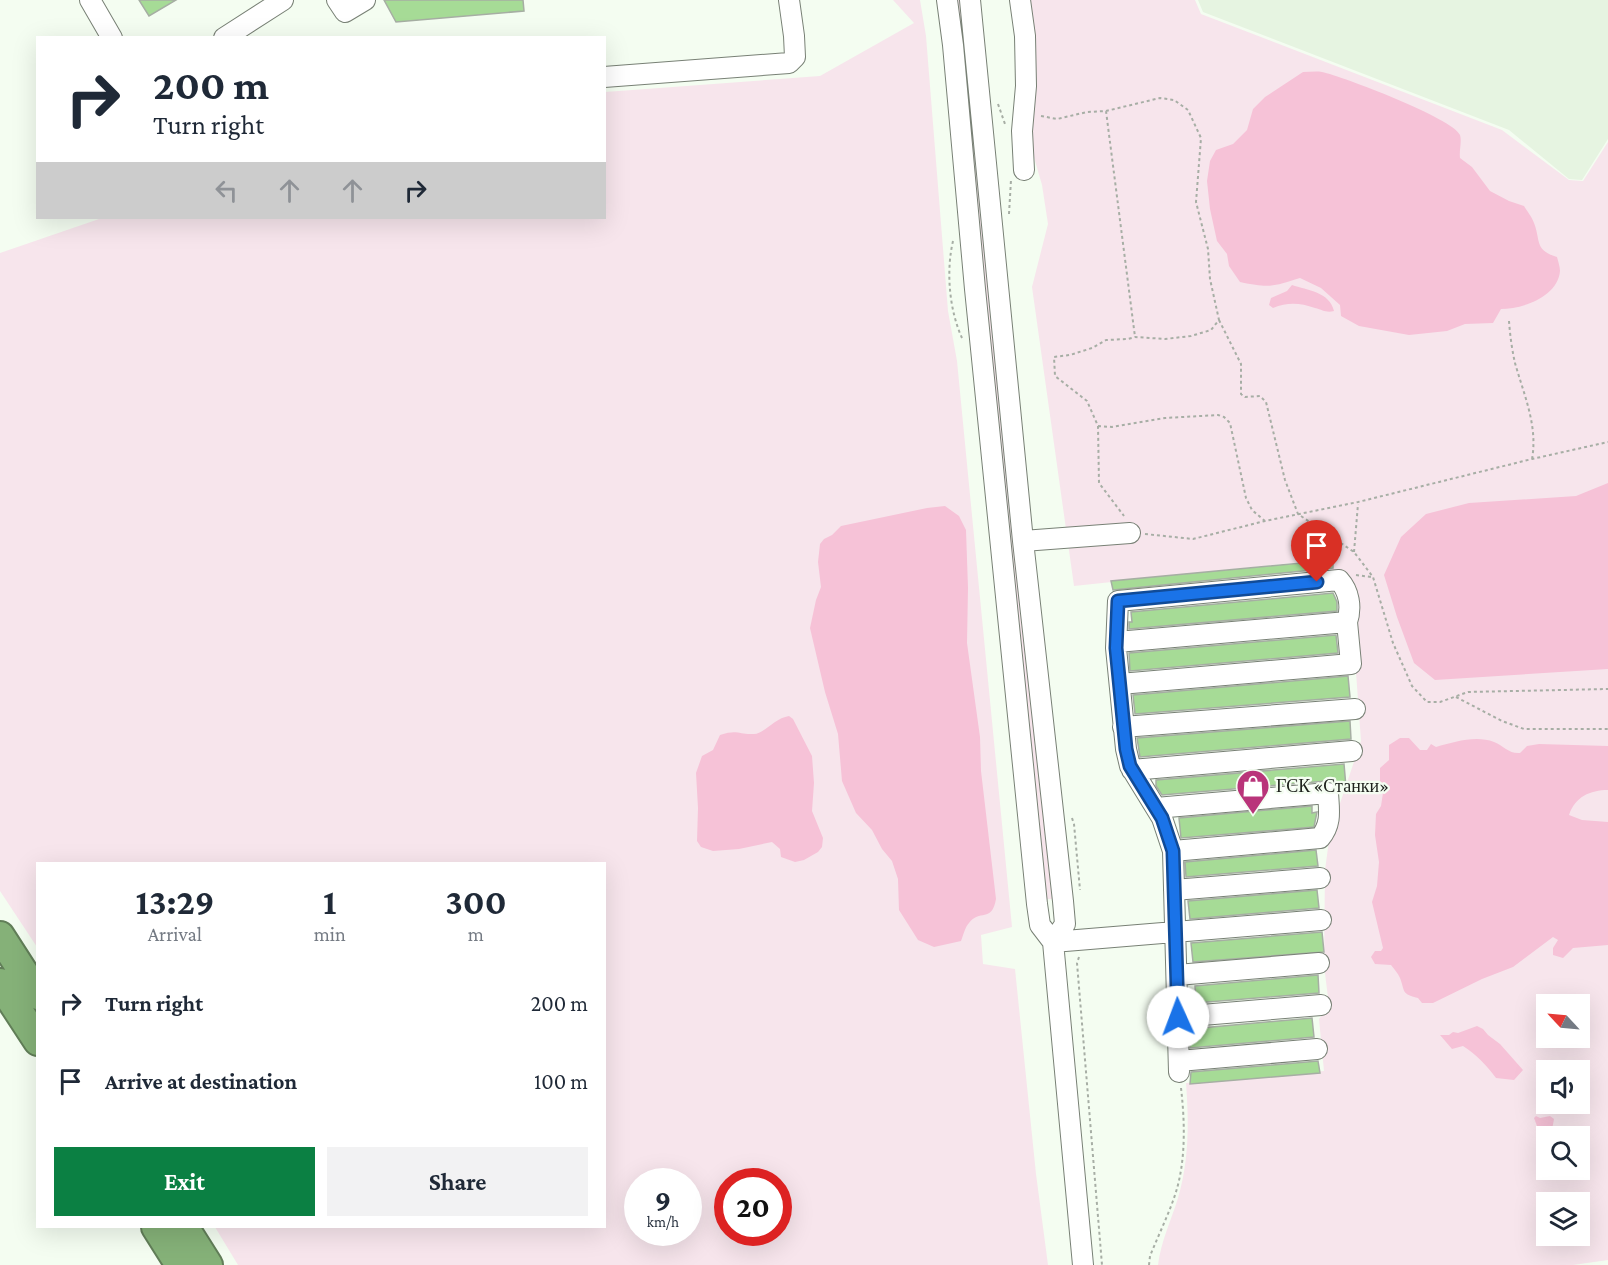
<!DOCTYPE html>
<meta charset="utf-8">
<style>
:root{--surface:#fff;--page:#f2f2f3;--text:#1f2937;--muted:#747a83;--accent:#0b8043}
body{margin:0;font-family:"Crimson Pro",serif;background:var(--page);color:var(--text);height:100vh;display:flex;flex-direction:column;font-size:22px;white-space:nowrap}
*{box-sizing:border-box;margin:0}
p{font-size:20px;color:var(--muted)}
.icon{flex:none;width:33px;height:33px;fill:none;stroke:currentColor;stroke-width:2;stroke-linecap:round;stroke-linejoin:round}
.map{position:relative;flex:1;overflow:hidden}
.details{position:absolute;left:36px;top:862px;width:570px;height:366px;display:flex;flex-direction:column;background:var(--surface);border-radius:0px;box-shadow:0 6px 24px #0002}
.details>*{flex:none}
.hud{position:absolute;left:36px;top:36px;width:570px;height:183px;border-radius:0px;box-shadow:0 6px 24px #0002;background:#fff;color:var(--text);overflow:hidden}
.needle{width:39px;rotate:296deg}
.controls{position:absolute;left:1536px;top:994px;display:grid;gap:12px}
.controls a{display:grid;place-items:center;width:54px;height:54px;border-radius:0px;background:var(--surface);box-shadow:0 6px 24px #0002;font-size:30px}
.speed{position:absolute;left:624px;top:1168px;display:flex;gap:12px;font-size:30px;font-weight:700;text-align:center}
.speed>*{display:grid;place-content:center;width:78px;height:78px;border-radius:50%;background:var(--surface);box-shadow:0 6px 24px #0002;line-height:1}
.speed small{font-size:15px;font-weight:400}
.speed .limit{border:9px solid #d22;background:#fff;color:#111}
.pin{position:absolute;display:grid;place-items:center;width:51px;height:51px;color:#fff;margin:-62px -26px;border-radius:50% 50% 50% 0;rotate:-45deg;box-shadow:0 0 6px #0007}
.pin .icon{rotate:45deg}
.me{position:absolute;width:66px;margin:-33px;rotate:358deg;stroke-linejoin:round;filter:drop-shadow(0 0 4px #0008)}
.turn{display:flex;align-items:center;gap:21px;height:126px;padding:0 18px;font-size:27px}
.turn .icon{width:78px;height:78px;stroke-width:2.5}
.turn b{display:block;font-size:42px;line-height:51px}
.lanes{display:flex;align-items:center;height:57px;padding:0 18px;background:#0003;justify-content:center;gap:30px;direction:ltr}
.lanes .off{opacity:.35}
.eta{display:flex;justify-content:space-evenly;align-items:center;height:102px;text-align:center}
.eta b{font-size:36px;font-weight:700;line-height:42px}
.cta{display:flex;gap:12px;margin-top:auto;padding:12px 18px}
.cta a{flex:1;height:69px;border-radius:0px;background:var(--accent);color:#fff;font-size:24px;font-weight:700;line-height:69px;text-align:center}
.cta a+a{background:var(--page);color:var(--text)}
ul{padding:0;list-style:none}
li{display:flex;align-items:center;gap:18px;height:78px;padding:0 18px}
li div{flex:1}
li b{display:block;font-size:22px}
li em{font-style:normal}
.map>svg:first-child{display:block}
.built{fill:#e6f4e1}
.green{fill:#f7e5ec;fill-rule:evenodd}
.water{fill:#f6c2d7}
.building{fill:#a6db96;stroke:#a6aea3;stroke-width:1.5}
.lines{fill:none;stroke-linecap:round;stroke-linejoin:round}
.minor-casing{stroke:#788075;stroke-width:22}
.highway-casing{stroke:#617e58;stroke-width:32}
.path{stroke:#a7aea5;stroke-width:2;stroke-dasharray:3 3;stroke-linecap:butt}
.minor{stroke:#fff;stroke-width:20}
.highway{stroke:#85b178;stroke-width:28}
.route-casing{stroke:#114b97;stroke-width:15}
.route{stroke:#1a73e8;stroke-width:10}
.labels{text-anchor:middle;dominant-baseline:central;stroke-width:4.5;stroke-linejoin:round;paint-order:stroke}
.poi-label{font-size:18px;fill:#1d201c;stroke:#f4fdf1;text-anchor:start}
</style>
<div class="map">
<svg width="1608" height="1265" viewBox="0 0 1608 1265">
<rect width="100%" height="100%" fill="#f4fdf1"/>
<path class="built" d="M 1198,0 L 1608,0 L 1608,139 L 1582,180 L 1569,179 L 1509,130 L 1203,12 Z"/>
<path class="green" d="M 893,0 L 920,0 L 926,36 L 948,311 L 957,361 L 1012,927 L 981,935 L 983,964 L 1015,969 L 1036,1174 L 1048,1265 L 238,1265 L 215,1227 L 604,1227 L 604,864 L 38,864 L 37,947 L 0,891 L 0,253 L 102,218 L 604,218 L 605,92 L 820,76 L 914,23 ZM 638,1182 L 688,1182 L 688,1233 L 638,1233 ZM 728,1182 L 778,1182 L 778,1233 L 728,1233 Z
M 955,0 L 963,0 L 1052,899 L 1044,899 Z
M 1031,0 L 1195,0 L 1201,14 L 1502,130 L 1569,180 L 1583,181 L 1608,142 L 1608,1260 L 1573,1265 L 1158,1265 C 1161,1241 1171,1221 1178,1198 C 1189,1161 1189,1123 1186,1083 L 1324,1071 L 1319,1019 L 1329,1006 L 1324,965 L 1325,870 L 1330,833 L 1361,741 L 1349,576 L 1331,574 L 1329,559 L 1074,586 L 1032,287 L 1048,224 L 1042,185 L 1027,133 ZM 1546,1005 L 1580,1005 L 1580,1038 L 1546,1038 ZM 1546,1071 L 1580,1071 L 1580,1104 L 1546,1104 ZM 1546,1137 L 1580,1137 L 1580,1170 L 1546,1170 ZM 1546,1203 L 1580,1203 L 1580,1236 L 1546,1236 Z"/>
<path class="water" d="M 1303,72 C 1309,72 1316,71 1322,72 C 1342,76 1454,119 1460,135 C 1462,141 1459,151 1460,158 L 1472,167 L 1490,191 L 1509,201 L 1524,206 C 1527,211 1532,217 1534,223 C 1541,241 1534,250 1557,257 C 1558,261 1560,267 1560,271 C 1558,297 1522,309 1501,309 L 1493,323 L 1465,324 L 1447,331 L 1409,335 L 1359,326 L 1341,316 L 1340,305 L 1321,288 L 1300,278 C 1272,287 1269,288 1240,282 L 1229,266 L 1227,254 L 1217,241 L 1210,209 L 1207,181 L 1210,161 L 1216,150 L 1233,144 L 1247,130 L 1253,109 L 1265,97 Z
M 1292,285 C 1307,290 1330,292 1334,311 C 1326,313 1323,310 1315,308 C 1300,303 1288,302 1273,308 L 1269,305 L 1271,298 L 1287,291 Z
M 1608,483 L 1608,669 L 1435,680 L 1414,663 L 1397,617 L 1384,575 L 1401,537 L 1426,514 L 1469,503 L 1576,496 Z
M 945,506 L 959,516 L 966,530 L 968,588 L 967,643 L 980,737 L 981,771 L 996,899 C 992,923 979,909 969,923 C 965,927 963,936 961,941 L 934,947 L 918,940 L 899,910 L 898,879 L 892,861 L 882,849 L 872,830 L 856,813 L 842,781 L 838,734 L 825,692 L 810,628 L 816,600 L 821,587 L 818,562 L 820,544 L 824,539 L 832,535 L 841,526 L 927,508 Z
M 789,716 L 793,719 L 812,756 L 814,783 L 812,811 L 823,838 L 822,847 L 818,852 L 804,860 L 795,862 L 781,857 L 780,849 L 772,842 L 739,849 L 713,851 L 701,847 L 697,841 L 698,808 L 696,773 L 702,756 L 713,750 L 720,735 C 738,729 739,735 754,734 C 765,733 775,718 789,716 Z
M 1400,738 L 1409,738 L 1420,750 L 1427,750 L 1431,744 L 1436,747 C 1454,742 1476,735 1494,742 C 1504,746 1509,754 1520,753 L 1527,746 L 1539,744 L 1608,746 L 1608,790 C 1590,790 1575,797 1569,815 L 1582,820 L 1608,822 L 1608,945 L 1573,948 L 1563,958 L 1553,955 L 1553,948 L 1558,940 L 1553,937 L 1513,967 L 1482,979 L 1433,1003 L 1422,1003 L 1418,998 C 1401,994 1405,991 1400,978 C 1398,973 1394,969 1391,965 L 1375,964 L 1371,957 L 1375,951 L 1381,951 L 1383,948 L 1372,902 L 1377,886 L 1379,862 L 1375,835 L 1376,814 L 1381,806 L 1383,793 L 1380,781 L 1380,768 L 1389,760 L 1389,745 Z
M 1477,1026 L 1483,1029 L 1488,1035 L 1500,1044 L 1523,1070 L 1514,1080 L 1496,1078 C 1487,1066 1476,1054 1463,1046 L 1452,1049 L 1440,1035 L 1449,1035 L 1453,1032 L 1458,1033 Z
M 1546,1098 L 1546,1104 L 1573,1104 L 1565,1110 L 1555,1112 L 1550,1110 L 1544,1103 Z
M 1536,1116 L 1540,1118 L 1550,1116 L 1554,1119 L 1552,1130 L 1550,1131 L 1537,1126 L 1534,1118 Z"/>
<path class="building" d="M 139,0 L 176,0 L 149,16 Z
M 384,0 L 523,0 L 524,11 L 396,22 Z
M 1333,560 L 1333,568 L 1113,590 L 1111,581 Z
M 1333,593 L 1337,602 L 1337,611 L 1129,629 L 1129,622 L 1132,622 L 1131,612 Z
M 1336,635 L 1338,653 L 1130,671 L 1129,653 Z
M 1348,676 L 1350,697 L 1135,714 L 1133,695 Z
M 1350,721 L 1351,739 L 1140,757 L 1137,738 Z
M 1344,764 L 1346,787 L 1339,788 L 1334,782 L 1327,781 L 1162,795 L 1156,786 L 1156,780 Z
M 1312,806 L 1312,813 L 1317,812 L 1314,827 L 1181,838 L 1179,818 Z
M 1316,850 L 1318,866 L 1186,877 L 1185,862 Z
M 1317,890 L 1319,908 L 1190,919 L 1188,901 Z
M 1322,932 L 1324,952 L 1193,962 L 1191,943 Z
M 1318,975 L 1319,993 L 1196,1003 L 1195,986 Z
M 1312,1018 L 1314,1037 L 1190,1048 L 1190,1029 Z
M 1318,1061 L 1320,1073 L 1190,1084 L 1191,1072 Z"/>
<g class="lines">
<defs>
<path id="minor" d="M 90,0 L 112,38
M 337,0 L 345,12 L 365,0
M 947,0 L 953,45 L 975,289 L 1037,904 L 1040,925 L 1053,942 L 1083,1265
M 970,0 L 1023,541 L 1063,901 L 1065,924 L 1053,942
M 1020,0 L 1025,36 L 1026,86 L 1022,131 L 1024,170
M 224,38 L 283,0
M 604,77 L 789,63 L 795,57 L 794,36 L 789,0
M 1023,541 L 1130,533
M 1117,642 L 1347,622 C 1352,607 1349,591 1339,580 L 1118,601 L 1116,648 L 1126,749 L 1130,766 L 1162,818 L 1173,851 L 1179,1072
M 1120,684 L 1351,664 L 1347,622
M 1123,727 L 1355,709
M 1132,770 L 1352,751
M 1156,808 L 1328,793 C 1329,810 1332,824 1320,838 L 1173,851
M 1174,890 L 1320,878
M 1053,942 L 1321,920
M 1177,975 L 1319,963
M 1178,1017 L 1321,1005
M 1179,1061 L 1317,1049"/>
<path id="highway" d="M 0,936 L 38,995
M 0,983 L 38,1041
M 156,1227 L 180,1265
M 184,1227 L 208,1265"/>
</defs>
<use href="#minor" class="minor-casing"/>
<use href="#highway" class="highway-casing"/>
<path class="path" d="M 998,104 L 1005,124
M 1106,111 L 1135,337
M 1041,116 L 1057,119 L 1087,112 L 1106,111 L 1160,98 L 1174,100 L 1188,110 L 1201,138 L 1196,202 L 1208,249 L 1210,279 L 1219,320 L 1211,330 L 1191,336 L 1165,339 L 1135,337 L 1128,339 L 1106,340 L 1092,348 L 1070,355 L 1054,357 L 1055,376 L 1087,401 L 1098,426 L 1099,483 L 1124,516
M 1009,214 L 1011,180
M 953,241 C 946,271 949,309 962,338
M 1219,320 L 1241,364 L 1241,394 L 1245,397 L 1260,396 L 1266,402 L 1285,480 L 1298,514 L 1354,552 L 1373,577 L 1393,643 L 1412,686 L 1427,702 L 1440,702 L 1468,692 L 1608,689
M 1509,321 C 1510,335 1512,350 1515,363 C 1524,395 1538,426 1532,459
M 1098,426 L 1112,427 L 1165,418 L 1218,415 L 1224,417 L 1230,423 L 1246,498 L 1252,510 L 1265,521
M 1145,534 L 1193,539 L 1265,521 L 1358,502 L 1532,459 L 1608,442
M 1354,552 L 1358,504
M 1356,575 L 1371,577
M 1456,697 L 1502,721 L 1524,729 L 1608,729
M 1072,818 L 1074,824 L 1080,890
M 1079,957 L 1077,963 L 1102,1265
M 1149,1265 L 1150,1256 C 1158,1236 1168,1216 1175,1195 C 1186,1162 1185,1122 1181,1088"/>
<use href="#minor" class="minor"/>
<use href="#highway" class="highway"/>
</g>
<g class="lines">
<defs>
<path id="route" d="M 1178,1017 L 1173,851 L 1162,818 L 1130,766 L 1126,749 L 1116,648 L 1118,601 L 1317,582"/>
</defs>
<use href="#route" class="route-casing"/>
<use href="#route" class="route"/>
</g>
<defs>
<symbol id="shop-pin" viewBox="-11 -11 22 30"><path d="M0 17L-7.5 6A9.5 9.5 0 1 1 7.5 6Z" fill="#b9347a" stroke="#f4fdf1"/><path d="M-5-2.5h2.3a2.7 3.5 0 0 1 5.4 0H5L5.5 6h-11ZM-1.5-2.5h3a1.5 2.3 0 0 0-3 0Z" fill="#fff"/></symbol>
</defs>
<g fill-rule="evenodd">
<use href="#shop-pin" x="1234" y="767" width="38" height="52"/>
</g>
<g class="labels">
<g class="poi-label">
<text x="1276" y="786">ГСК «Станки»</text>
</g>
</g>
</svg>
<div class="controls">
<a><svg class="needle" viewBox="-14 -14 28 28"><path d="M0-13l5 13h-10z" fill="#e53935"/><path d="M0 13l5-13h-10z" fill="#747a83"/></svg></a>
<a><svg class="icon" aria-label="sound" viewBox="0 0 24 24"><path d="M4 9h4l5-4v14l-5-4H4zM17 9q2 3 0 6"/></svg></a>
<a><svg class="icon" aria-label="search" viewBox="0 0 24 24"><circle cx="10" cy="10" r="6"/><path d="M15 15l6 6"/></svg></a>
<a><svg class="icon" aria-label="layers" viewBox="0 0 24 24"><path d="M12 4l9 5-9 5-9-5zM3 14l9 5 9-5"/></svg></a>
</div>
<div class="speed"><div>9<small>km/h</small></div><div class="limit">20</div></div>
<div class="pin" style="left:1317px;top:582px;background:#d93025"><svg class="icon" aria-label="arrive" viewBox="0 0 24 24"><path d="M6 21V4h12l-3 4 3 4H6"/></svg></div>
<svg class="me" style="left:1178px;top:1017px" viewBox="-20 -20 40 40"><circle r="19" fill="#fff"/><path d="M0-13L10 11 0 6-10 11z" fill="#1a73e8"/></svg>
<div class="hud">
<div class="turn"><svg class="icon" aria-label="right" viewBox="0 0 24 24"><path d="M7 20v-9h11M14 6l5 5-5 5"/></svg><div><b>200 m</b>Turn right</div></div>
<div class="lanes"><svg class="icon off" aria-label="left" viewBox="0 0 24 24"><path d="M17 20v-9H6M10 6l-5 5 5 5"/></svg><svg class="icon off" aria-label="ahead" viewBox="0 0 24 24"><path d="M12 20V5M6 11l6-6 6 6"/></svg><svg class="icon off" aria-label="ahead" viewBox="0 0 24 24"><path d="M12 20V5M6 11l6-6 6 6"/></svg><svg class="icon" aria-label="right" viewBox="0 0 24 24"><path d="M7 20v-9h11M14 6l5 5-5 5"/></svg></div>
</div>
<section class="details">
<div class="eta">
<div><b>13:29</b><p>Arrival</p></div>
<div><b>1</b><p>min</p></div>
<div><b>300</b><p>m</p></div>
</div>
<ul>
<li><svg class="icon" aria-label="right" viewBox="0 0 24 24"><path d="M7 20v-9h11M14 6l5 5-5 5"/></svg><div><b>Turn right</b></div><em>200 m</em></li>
<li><svg class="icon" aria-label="arrive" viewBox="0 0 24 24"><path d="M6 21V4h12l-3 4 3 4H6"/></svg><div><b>Arrive at destination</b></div><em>100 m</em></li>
</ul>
<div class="cta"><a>Exit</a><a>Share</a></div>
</section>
</div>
